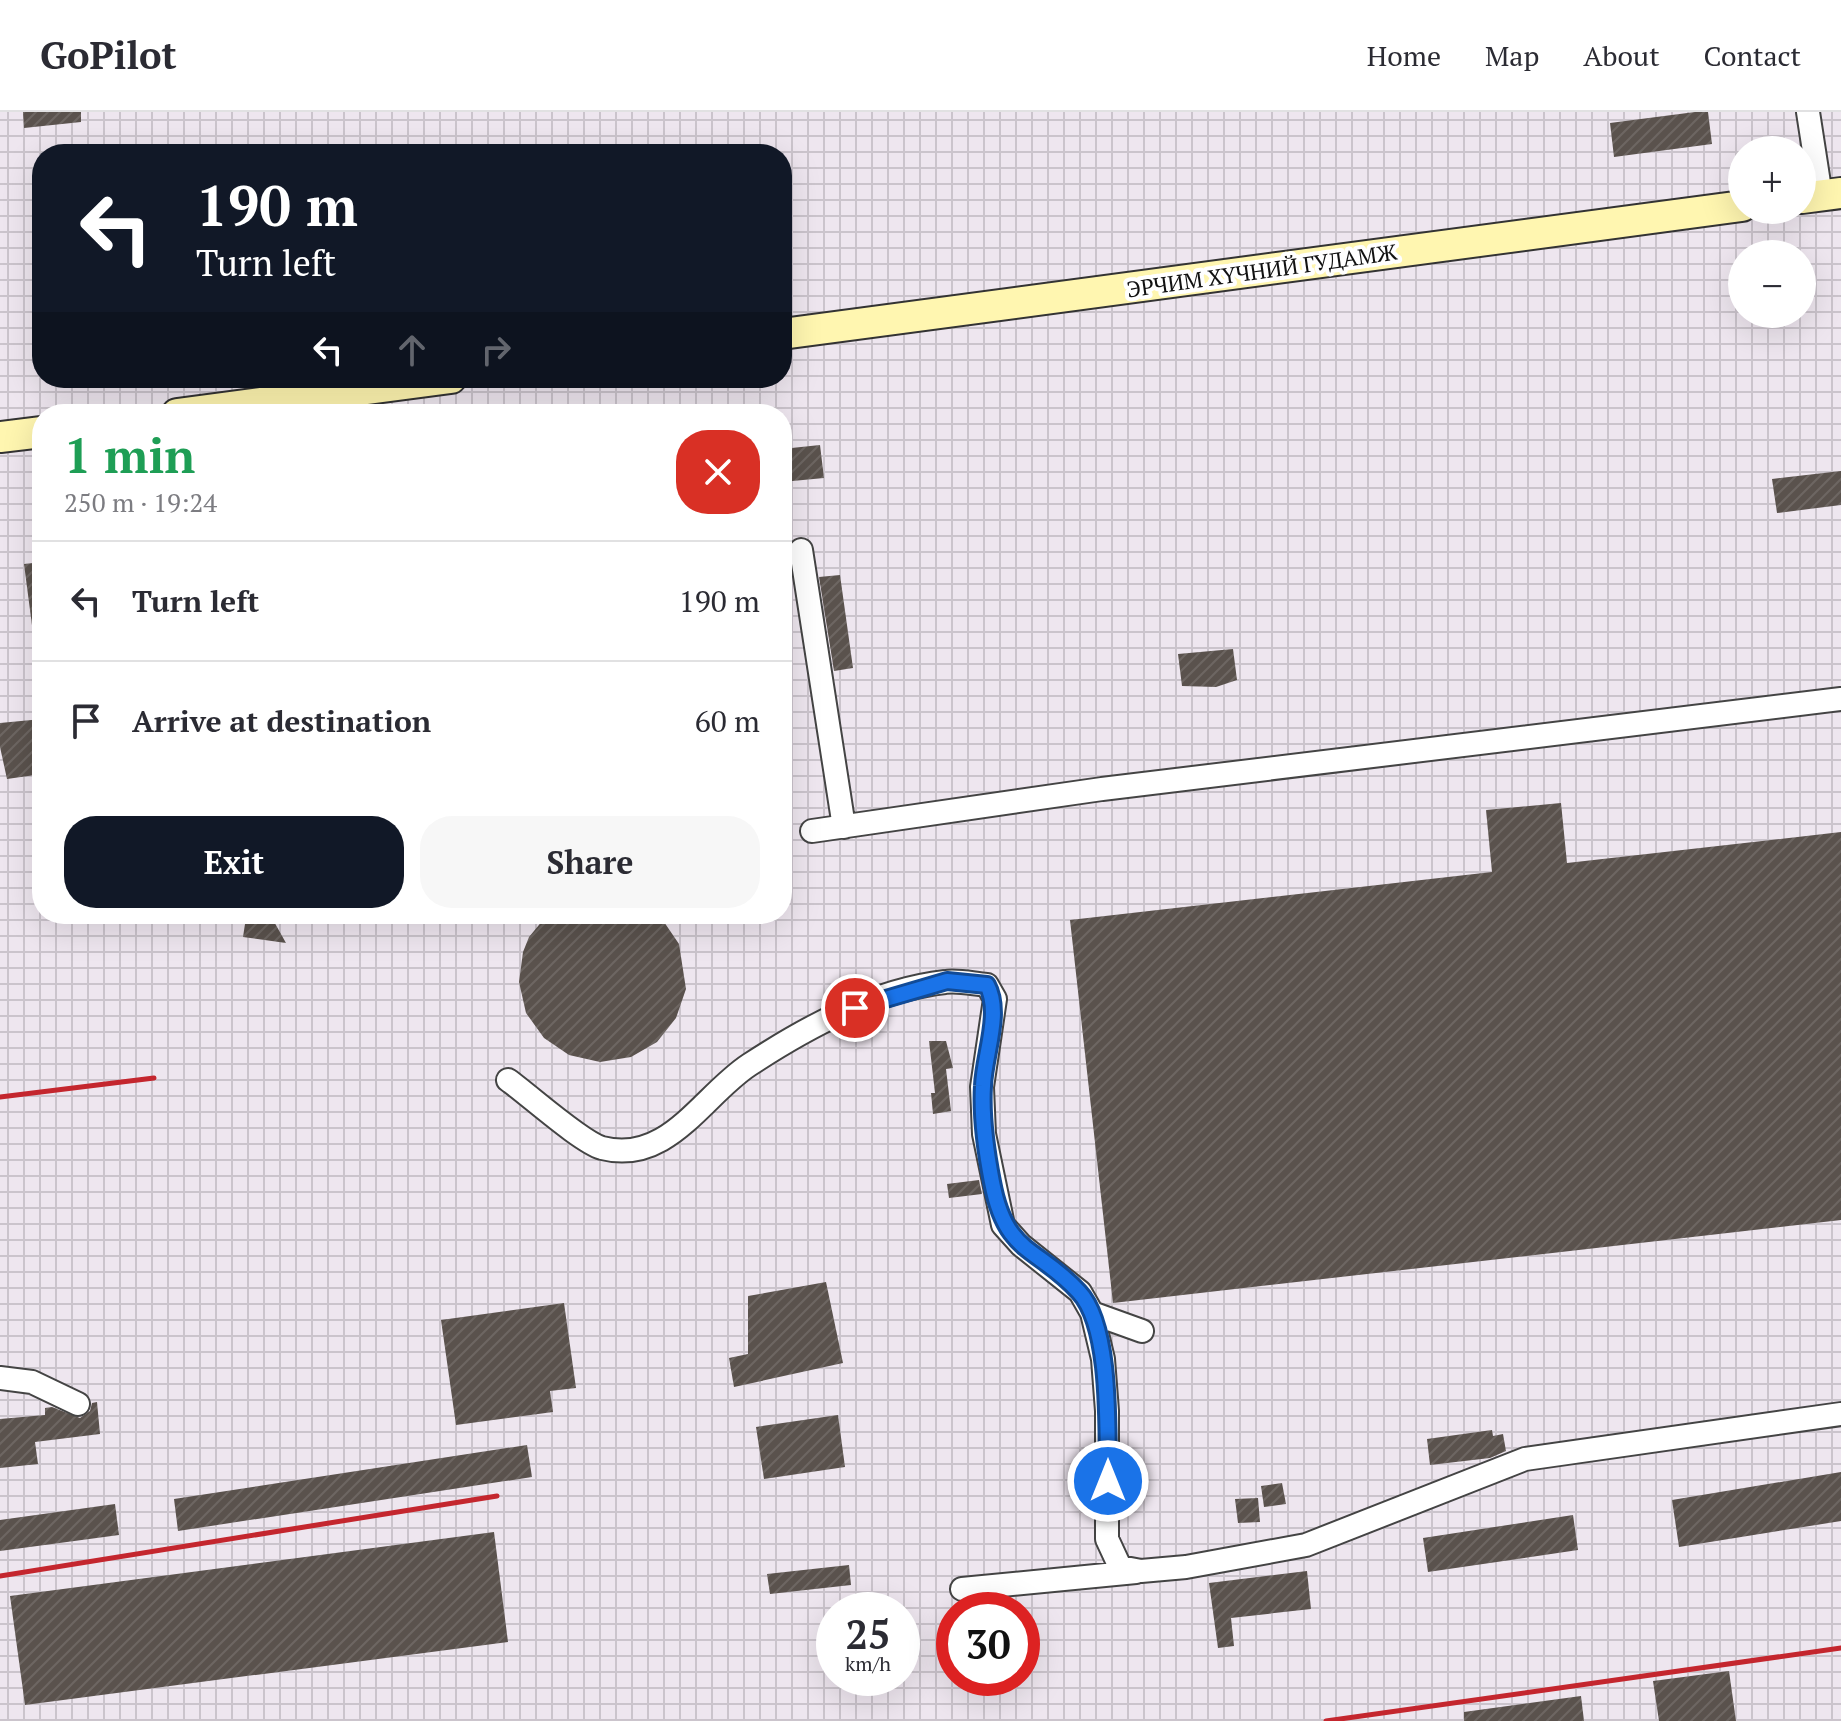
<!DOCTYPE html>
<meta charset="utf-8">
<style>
:root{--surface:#fff;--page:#f7f7f7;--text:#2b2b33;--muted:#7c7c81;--line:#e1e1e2;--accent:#111827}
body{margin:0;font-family:"PT Serif",serif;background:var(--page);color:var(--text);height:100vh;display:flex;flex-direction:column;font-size:30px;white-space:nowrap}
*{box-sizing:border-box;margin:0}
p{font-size:26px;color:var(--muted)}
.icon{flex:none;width:44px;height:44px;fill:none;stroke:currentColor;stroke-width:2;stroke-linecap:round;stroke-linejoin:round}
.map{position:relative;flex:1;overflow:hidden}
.panel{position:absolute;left:32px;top:292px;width:760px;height:520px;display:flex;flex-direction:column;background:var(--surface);border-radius:32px;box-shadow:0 8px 32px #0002}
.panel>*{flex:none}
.banner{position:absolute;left:32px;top:32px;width:760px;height:244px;border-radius:32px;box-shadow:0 8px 32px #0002;background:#111827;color:#fff;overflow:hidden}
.fabs{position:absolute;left:1728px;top:24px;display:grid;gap:16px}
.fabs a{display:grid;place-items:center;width:88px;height:88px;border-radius:50%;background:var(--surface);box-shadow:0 8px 32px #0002;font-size:40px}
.speed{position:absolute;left:816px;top:1480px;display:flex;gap:16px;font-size:40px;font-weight:700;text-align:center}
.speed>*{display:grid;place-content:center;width:104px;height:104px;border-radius:50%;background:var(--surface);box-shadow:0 8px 32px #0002;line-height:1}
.speed small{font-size:20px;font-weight:400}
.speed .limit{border:12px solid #d22;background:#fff;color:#111}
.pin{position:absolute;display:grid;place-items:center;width:68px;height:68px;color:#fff;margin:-34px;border:4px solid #fff;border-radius:50%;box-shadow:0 2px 8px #0007}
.me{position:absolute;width:88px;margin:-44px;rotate:0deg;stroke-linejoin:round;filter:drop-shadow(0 0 6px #0008)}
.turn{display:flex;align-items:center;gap:28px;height:168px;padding:0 32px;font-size:36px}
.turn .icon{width:104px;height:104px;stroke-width:2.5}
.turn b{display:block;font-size:56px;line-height:68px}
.lanes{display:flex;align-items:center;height:76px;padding:0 32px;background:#0003;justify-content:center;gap:40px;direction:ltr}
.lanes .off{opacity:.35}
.round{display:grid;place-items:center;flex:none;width:84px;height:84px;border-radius:32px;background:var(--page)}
.headline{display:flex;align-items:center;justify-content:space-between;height:136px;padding:0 32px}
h1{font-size:48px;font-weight:700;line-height:60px;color:#1e9e55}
.primary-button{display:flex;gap:16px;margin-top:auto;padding:16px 32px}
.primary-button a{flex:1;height:92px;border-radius:32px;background:var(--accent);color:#fff;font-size:32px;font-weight:700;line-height:92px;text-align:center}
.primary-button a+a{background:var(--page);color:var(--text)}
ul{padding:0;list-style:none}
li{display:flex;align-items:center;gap:24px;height:120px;padding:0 32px;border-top:2px solid var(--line)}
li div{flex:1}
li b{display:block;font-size:30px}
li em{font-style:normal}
header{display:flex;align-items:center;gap:48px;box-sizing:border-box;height:112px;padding:0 40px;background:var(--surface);border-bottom:2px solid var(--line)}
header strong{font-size:38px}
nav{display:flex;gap:44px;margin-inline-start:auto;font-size:28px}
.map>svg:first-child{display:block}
.industrial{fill:url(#industrial-grid);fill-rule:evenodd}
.building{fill:url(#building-hatch)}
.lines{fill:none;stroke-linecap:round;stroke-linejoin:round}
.minor-casing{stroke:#444;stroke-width:26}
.secondary-casing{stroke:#333;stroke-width:34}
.minor{stroke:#fff;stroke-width:22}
.secondary{stroke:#fff6b0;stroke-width:30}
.rail{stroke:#c4262e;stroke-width:5}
.route-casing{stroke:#114b97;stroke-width:20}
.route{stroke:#1a73e8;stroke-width:14}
.labels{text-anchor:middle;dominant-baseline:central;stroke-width:8;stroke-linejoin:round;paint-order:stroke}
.street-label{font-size:22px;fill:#111;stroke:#fff}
</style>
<header>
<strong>GoPilot</strong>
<nav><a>Home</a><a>Map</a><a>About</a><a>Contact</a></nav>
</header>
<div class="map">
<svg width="1841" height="1609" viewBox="0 0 1841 1609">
<defs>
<pattern id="industrial-grid" width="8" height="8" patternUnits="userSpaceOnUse" patternTransform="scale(2)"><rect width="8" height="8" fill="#eee6ef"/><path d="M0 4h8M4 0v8" fill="none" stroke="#cbc4cc"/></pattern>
<pattern id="building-hatch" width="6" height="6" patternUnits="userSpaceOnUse" patternTransform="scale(2)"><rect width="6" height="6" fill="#5a524d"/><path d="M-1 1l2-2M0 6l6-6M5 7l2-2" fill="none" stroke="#6d6662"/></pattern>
</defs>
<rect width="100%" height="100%" fill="#fffdf5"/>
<path class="industrial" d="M 0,0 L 1841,0 L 1841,1609 L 0,1609 ZM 1742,38 L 1802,38 L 1802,98 L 1742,98 ZM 42,42 L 782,42 L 782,266 L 42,266 ZM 1742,142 L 1802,142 L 1802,202 L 1742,202 ZM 42,302 L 782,302 L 782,802 L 42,802 ZM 834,1498 L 902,1498 L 902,1566 L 834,1566 ZM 954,1498 L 1022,1498 L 1022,1566 L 954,1566 Z"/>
<path class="building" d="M 23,0 L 81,0 L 81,10 L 24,16 Z
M 1695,0 L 1708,0 L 1712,32 L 1614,45 L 1610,11 Z
M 820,333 L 824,366 L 782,370 L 782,337 Z
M 1841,359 L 1841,393 L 1777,401 L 1772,367 Z
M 42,450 L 42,520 L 33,521 L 24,452 Z
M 840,463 L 853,556 L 834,559 L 819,465 Z
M 1233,537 L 1237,568 L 1216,575 L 1182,574 L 1178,542 Z
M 42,607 L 42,662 L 7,667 L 0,635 L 0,611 Z
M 1561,691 L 1567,751 L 1841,720 L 1841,1108 L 1113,1191 L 1070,808 L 1492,760 L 1486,698 Z
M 548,802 L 656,802 L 662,807 L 679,832 L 686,877 L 676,906 L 657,930 L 631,945 L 600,950 L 569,943 L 544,926 L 526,901 L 519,870 L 523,840 L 529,825 Z
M 272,806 L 286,831 L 243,825 L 245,812 Z
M 929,929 L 946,929 L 953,956 L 946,957 L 951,999 L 933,1002 L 931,981 L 935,981 Z
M 979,1068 L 982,1082 L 949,1086 L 947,1072 Z
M 826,1170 L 843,1251 L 734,1275 L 729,1246 L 748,1242 L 748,1184 Z
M 564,1191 L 576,1276 L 550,1279 L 553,1300 L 456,1313 L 441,1208 Z
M 97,1290 L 100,1322 L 35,1330 L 38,1352 L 0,1356 L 0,1307 L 45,1303 L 45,1296 L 52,1295 L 80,1306 L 90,1299 L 92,1291 Z
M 838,1303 L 845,1355 L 764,1367 L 756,1315 Z
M 1492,1318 L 1493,1324 L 1503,1322 L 1506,1339 L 1490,1346 L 1430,1353 L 1427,1327 Z
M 527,1333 L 532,1365 L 178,1419 L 174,1387 Z
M 1841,1360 L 1841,1409 L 1679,1435 L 1672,1388 Z
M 1282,1371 L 1286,1392 L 1264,1395 L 1261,1374 Z
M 1258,1386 L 1260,1410 L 1238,1411 L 1235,1387 Z
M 115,1392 L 119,1423 L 0,1439 L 0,1408 Z
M 1573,1403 L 1578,1438 L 1428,1460 L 1423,1426 Z
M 494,1420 L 508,1530 L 25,1593 L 10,1484 Z
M 849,1453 L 851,1473 L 770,1482 L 767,1462 Z
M 1307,1459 L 1311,1497 L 1231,1506 L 1234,1534 L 1218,1536 L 1209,1471 Z
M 1729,1559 L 1736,1609 L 1659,1609 L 1653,1569 Z
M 1581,1584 L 1584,1609 L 1464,1609 L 1464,1600 Z"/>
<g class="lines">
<defs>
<path id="minor" d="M 1808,0 L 1821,84
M 801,438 L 844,715
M 812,719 L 1102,677 L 1841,587
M 508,968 C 529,983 581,1030 602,1036 C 668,1053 702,984 749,953 C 807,915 875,878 945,870 C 958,868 974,872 987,873 L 995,887 L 982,975 L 984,1022 L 1003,1113 L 1021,1133 L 1080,1180 L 1092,1201 L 1142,1219
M 1092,1201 L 1103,1247 L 1107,1299 L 1107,1427 L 1120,1455 L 1141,1459 L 1186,1455 L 1306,1433 L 1525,1347 L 1841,1302
M 0,1266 L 32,1270 L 78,1292
M 962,1477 L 1136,1460"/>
<path id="secondary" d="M 1802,86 L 1841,81
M 782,222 L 1742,94
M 177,302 L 451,266
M 0,325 L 42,320"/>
</defs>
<use href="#minor" class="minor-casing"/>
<use href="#secondary" class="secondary-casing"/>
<use href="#minor" class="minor"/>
<use href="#secondary" class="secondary"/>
<path class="rail" d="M 0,985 L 154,966
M 0,1464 L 497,1384
M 1326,1609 L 1841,1536"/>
</g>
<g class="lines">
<defs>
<path id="route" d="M 855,896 L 947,869 L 987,873 C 1002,901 984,943 983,974 C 981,1006 986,1039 992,1070 C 1006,1144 1037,1134 1079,1180 C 1112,1215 1107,1322 1108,1369"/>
</defs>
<use href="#route" class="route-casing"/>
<use href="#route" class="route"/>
</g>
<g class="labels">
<g class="street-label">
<text transform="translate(1262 158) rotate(-8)">ЭРЧИМ ХҮЧНИЙ ГУДАМЖ</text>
</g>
</g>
</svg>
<div class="fabs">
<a>+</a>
<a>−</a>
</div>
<div class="speed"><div>25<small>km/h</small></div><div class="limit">30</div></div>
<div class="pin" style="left:855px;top:896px;background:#d93025"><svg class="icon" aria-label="arrive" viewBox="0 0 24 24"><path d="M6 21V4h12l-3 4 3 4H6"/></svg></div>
<svg class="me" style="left:1108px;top:1369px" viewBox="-20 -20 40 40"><circle r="17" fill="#1a73e8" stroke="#fff" stroke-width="3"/><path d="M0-11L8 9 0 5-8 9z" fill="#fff"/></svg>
<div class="banner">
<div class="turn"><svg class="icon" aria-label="left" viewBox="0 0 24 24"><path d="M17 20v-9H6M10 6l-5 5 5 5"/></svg><div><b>190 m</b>Turn left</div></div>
<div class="lanes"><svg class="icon" aria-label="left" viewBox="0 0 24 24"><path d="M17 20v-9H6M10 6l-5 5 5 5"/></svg><svg class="icon off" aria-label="ahead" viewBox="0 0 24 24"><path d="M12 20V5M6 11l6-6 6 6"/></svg><svg class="icon off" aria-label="right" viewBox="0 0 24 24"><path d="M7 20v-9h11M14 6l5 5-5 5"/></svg></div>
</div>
<section class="panel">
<div class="headline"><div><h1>1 min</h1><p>250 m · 19:24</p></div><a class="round" style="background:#d93025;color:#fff"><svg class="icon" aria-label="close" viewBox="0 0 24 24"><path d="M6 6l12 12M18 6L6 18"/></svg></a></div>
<ul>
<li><svg class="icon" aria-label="left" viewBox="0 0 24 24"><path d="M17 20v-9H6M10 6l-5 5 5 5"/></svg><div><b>Turn left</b></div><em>190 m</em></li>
<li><svg class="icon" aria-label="arrive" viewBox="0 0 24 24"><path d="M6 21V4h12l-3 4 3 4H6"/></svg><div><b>Arrive at destination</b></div><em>60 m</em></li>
</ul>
<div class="primary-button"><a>Exit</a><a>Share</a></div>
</section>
</div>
